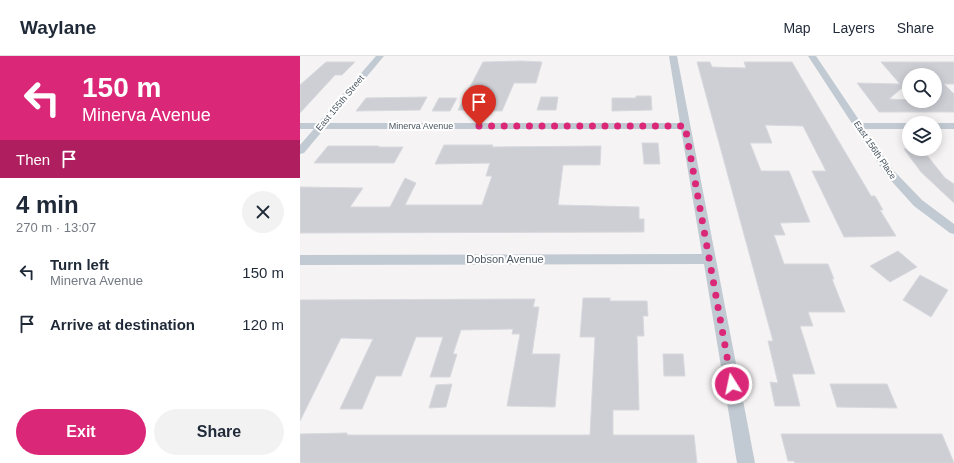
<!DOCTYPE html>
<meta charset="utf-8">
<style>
:root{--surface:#fff;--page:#f2f2f3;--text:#1f2937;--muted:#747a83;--line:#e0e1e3;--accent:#db2777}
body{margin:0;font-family:Arial,sans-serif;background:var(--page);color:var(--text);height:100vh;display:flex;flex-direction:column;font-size:15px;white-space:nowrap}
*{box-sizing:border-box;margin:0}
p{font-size:13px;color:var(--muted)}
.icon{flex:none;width:22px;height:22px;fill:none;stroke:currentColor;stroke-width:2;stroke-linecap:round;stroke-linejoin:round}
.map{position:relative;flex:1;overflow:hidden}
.sheet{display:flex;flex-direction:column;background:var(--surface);width:300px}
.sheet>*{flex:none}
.hud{background:#db2777;color:#fff;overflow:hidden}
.controls{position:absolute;left:602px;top:12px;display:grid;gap:8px}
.controls a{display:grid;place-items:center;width:40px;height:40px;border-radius:50%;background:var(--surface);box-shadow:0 2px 10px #0003;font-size:20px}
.pin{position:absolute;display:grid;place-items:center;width:34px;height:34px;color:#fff;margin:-41px -17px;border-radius:50% 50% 50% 0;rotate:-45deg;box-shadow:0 0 4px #0007}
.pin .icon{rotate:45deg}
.me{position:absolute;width:44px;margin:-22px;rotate:350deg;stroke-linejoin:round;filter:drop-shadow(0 0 3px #0008)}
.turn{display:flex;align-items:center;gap:14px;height:84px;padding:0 16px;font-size:18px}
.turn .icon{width:52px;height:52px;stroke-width:2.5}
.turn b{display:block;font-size:28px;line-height:34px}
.then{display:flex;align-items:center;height:38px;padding:0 16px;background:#0003;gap:8px;font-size:15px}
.round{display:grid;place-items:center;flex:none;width:42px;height:42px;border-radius:21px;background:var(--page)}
.overview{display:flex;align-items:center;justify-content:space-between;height:68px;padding:0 16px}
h1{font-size:24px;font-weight:600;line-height:30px}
.primary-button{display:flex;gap:8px;margin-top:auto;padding:8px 16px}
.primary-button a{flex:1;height:46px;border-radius:24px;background:var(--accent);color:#fff;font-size:16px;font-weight:600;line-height:46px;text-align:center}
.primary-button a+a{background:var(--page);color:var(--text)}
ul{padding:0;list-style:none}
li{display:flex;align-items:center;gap:12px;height:52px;padding:0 16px}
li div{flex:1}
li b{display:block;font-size:15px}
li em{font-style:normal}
header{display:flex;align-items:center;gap:24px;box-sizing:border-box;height:56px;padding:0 20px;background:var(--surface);border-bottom:1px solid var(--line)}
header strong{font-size:19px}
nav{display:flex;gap:22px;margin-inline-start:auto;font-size:14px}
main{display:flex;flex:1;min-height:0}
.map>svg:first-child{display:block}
.building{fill:#cdcfd5;stroke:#d7d9de;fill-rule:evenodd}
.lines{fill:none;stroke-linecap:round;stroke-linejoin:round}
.street{fill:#c1cad2;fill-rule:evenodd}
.route{stroke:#db2777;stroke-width:7;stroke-dasharray:0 12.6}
.labels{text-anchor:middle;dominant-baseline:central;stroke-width:4;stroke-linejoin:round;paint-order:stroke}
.far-street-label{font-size:9px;fill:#4a5661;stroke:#fff}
.street-label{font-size:11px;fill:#4a5661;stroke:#fff}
</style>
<header>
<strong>Waylane</strong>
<nav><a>Map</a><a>Layers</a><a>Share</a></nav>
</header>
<main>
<section class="sheet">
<div class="hud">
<div class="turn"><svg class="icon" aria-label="left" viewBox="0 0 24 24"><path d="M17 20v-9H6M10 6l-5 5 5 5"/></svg><div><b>150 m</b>Minerva Avenue</div></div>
<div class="then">Then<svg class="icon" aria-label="arrive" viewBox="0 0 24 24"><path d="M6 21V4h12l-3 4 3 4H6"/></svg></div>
</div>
<div class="overview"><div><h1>4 min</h1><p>270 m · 13:07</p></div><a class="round"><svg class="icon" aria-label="close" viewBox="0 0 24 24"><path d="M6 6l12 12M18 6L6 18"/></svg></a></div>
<ul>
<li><svg class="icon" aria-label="left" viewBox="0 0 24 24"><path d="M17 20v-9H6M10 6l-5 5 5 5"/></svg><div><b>Turn left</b><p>Minerva Avenue</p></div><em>150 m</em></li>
<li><svg class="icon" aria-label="arrive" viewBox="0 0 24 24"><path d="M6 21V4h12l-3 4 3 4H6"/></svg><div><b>Arrive at destination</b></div><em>120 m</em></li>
</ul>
<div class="primary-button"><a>Exit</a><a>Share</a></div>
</section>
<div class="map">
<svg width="654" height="407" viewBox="0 0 654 407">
<rect width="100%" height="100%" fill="#f5f3f3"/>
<path class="building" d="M 221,5 L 242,6 L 236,27 L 214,27 L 202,55 L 158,54 L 183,6 Z
M 26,6 L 55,6 L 42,19 L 35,19 L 0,57 L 0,29 Z
M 397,6 L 410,6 L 412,11 L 446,12 L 444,6 L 492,6 L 571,140 L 575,140 L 583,154 L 580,154 L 596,180 L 544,181 L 512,115 L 526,115 L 503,70 L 465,69 L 472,87 L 450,87 L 461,115 L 489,115 L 510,166 L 480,167 L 485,179 L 474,179 L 484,208 L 528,208 L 534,223 L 532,223 L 545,256 L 508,256 L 513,270 L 500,270 L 515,318 L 492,318 L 500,350 L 475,350 L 470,326 L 478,327 L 468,285 L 473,285 Z
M 581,6 L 654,6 L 654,28 L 644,28 L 654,38 L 654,56 L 579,56 L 557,27 L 600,28 ZM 609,19 L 635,19 L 635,45 L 589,43 L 609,26 Z
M 336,40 L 351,40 L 352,54 L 312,55 L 312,42 L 336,42 Z
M 127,41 L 120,54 L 56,55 L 66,42 Z
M 241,41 L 258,41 L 256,54 L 237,54 Z
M 139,42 L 157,42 L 150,55 L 132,55 Z
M 342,87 L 358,87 L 360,108 L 344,108 Z
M 144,89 L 193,89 L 192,91 L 301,90 L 300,109 L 263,109 L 258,149 L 339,151 L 339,163 L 344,163 L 344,176 L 0,177 L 0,131 L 63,132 L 50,151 L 90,151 L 105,122 L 116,127 L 105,149 L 182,149 L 192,120 L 186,120 L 190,107 L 135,108 Z
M 28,90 L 79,90 L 78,91 L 103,91 L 94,107 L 14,107 Z
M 604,93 L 622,93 L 645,122 L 654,128 L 654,147 L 621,116 Z
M 598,195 L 617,211 L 590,226 L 570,210 Z
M 620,219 L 648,234 L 631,261 L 603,244 Z
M 283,242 L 310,242 L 310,245 L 347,245 L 348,260 L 343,260 L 344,280 L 337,280 L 339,354 L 313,354 L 313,379 L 394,379 L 397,407 L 0,407 L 0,378 L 47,377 L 47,379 L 290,379 L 295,281 L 280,281 Z
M 235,243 L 233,251 L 239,251 L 232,298 L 260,298 L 255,351 L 207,350 L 220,278 L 212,278 L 213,273 L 161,274 L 153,298 L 157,298 L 150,321 L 130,321 L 143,281 L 116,281 L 101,320 L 76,320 L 62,353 L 40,353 L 73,283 L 41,282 L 0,365 L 0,244 Z
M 363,298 L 383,298 L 385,320 L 364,320 Z
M 152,328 L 146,351 L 129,352 L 136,329 Z
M 530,328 L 587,328 L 597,352 L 537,351 Z
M 481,378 L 642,378 L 654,407 L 495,407 L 494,405 L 488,405 Z"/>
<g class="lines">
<path class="street" d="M 76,0 L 84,0 L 28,67 L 380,67 L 369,0 L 377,0 L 455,407 L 437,407 L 404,208 L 0,209 L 0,199 L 402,198 L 381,73 L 24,73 L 4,97 L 0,98 L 0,89 L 14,73 L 0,73 L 0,67 L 18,67 Z
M 508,0 L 516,0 L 561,67 L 609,67 L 609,73 L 565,73 L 593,114 L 622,144 L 654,168 L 654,178 L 650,177 L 614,150 L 585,118 Z
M 635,67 L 654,67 L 654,73 L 635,73 Z"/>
</g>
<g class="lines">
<path class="route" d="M 179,70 L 385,70 L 432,328"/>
</g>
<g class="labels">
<g class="far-street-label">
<text transform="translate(40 47) rotate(-50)">East 155th Street</text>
<text x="121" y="70">Minerva Avenue</text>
<text transform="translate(575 94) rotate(56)">East 156th Place</text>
</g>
<g class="street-label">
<text x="205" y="203">Dobson Avenue</text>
</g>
</g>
</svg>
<div class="controls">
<a><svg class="icon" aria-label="search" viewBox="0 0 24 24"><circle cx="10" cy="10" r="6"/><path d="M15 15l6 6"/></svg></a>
<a><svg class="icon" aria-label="layers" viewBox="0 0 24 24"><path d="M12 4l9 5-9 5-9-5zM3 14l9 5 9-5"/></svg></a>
</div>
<div class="pin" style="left:179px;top:70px;background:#d93025"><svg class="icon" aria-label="arrive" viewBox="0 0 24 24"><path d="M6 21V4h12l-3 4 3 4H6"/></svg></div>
<svg class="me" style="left:432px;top:328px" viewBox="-20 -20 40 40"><circle r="17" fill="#db2777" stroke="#fff" stroke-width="3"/><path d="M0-11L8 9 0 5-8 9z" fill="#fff"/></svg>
</div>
</main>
